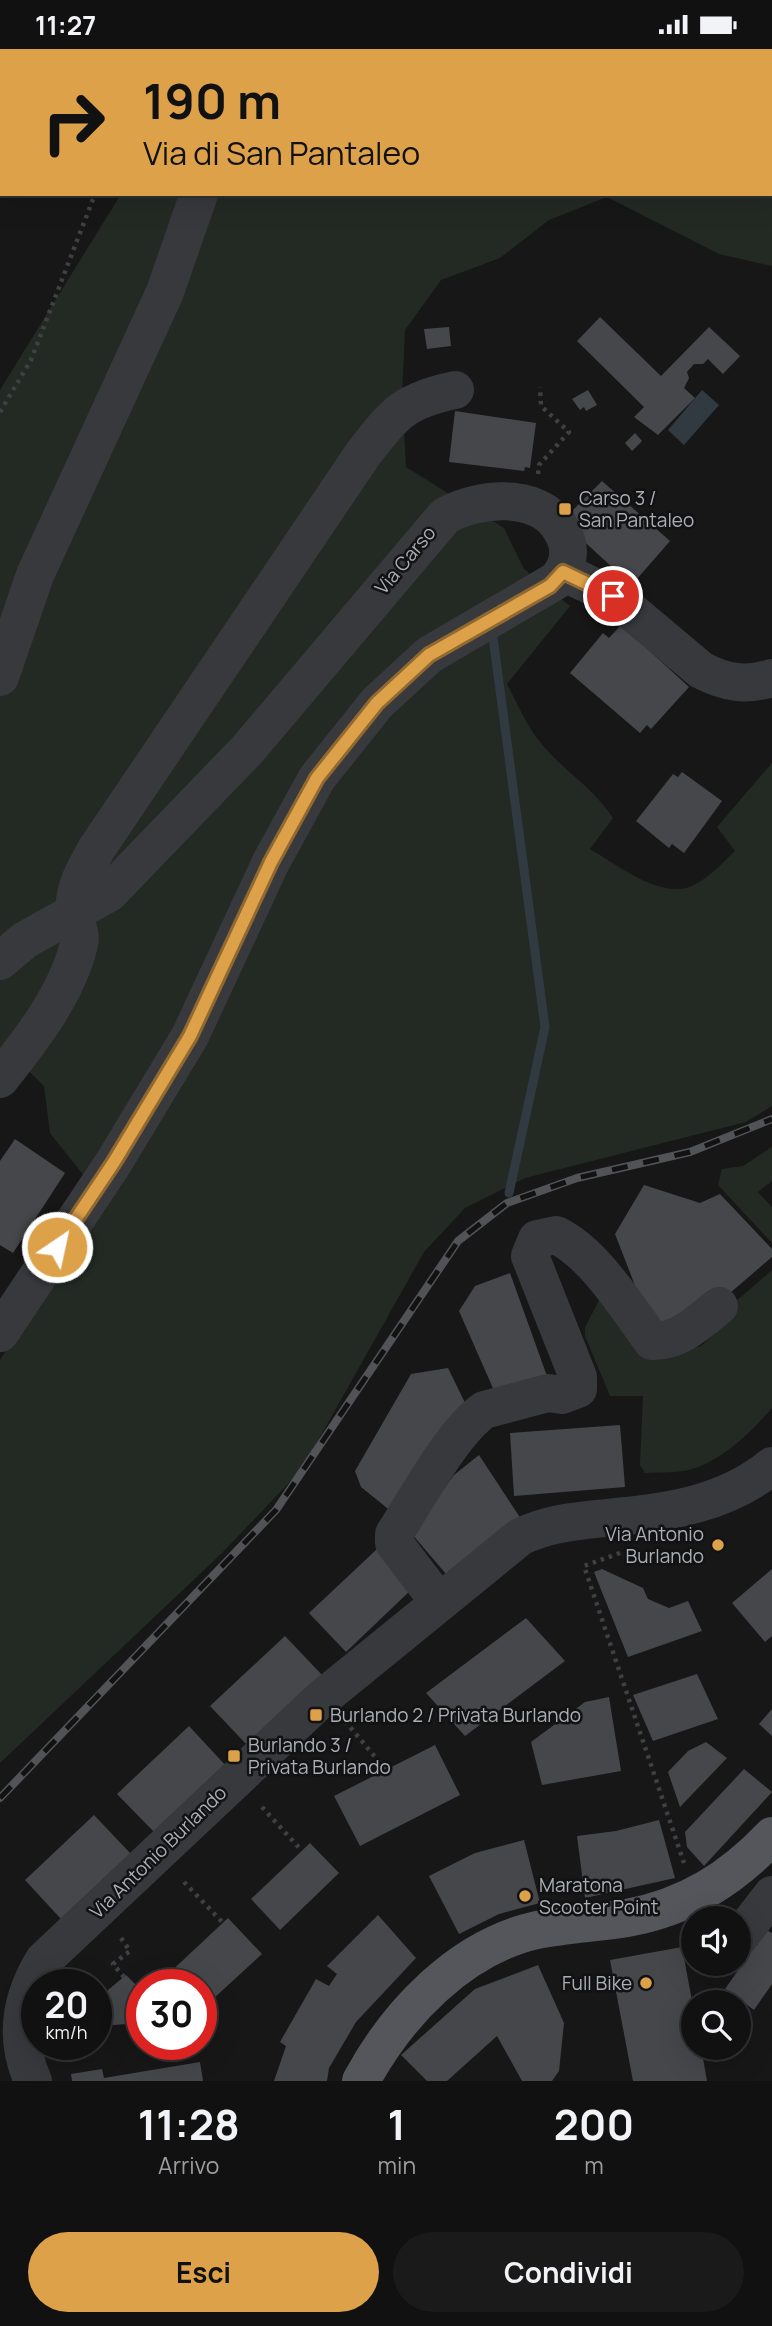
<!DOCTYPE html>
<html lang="it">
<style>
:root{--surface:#111112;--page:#1a1a1b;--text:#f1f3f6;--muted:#9c9d9f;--line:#303132;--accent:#dda14a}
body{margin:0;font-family:Manrope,sans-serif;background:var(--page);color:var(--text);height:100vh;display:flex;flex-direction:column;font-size:26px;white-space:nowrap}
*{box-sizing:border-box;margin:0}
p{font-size:23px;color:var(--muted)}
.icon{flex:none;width:38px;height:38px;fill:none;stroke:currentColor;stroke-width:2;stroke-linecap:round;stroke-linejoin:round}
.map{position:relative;height:2032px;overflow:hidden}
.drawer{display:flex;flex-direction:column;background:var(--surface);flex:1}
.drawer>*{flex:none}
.banner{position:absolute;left:0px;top:0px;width:774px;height:147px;box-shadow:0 7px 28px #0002,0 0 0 2px var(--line);background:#dda14a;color:#111;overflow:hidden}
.fabs{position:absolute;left:681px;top:1857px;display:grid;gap:14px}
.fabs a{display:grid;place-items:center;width:70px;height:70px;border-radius:50%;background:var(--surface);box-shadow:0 7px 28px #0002,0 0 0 2px var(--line);font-size:35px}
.speed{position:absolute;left:21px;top:1920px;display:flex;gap:14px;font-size:35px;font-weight:700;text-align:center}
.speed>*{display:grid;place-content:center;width:91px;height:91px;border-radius:50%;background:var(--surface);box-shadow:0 7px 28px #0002,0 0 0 2px var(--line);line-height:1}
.speed small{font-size:18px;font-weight:400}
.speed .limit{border:10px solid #d22;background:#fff;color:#111}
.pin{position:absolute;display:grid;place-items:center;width:60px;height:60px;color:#fff;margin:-30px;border:4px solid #fff;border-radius:50%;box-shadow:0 2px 7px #0007}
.me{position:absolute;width:77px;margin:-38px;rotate:34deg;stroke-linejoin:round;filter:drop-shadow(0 0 5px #0008)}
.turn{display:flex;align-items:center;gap:24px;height:147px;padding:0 28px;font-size:32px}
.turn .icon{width:91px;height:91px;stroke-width:2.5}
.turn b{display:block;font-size:49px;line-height:60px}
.eta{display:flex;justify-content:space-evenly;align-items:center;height:119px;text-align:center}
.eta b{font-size:42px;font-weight:700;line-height:49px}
.cta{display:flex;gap:14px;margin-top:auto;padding:14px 28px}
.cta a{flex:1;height:80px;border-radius:42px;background:var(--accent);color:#111;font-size:28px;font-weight:700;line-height:80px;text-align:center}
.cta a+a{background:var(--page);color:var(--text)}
.status{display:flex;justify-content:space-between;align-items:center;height:49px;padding:0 35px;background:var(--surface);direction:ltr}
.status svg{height:19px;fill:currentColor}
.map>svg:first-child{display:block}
.green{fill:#232a24}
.water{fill:#313a40}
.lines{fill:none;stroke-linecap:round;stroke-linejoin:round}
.stream{stroke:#313a40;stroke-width:9}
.building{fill:#46474a}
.path{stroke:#3e4044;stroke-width:4.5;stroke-dasharray:3.5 5;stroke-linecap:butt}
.minor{stroke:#38393d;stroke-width:38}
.major{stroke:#54565b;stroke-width:38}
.rail-casing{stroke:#515357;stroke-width:8}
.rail{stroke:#121213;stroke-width:5;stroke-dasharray:16;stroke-linecap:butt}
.route-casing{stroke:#906930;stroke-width:18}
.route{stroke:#dda14a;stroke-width:12}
.poi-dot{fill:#dda14a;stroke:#121213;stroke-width:2.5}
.labels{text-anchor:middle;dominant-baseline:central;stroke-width:5;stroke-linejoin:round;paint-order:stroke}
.poi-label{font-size:19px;fill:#aaafb6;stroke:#121213;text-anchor:start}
.street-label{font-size:19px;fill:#aaafb6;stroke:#121213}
</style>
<div class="status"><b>11:27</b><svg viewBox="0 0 49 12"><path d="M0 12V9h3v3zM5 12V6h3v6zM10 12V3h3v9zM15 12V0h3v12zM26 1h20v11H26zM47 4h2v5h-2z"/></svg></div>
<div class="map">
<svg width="772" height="2032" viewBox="0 0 772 2032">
<rect width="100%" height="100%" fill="#171718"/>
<path class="green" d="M 107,0 L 772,0 L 772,217 L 719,205 L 607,148 L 549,171 L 500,209 L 441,231 L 405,281 L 402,344 L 406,418 L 504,479 L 524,520 L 570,557 L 507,635 C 517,654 527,677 540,693 C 564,723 590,735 613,769 L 590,800 C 616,815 654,846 686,839 C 705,834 722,814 735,802 L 717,778 L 772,714 L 772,1057 L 746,1073 L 525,1129 L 465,1159 L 424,1203 L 302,1420 L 222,1504 L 0,1714 L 0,1311 L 101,1148 L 50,1084 L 44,1037 L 4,998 L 0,1000 L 0,341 L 121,145 L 772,145 L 772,2 Z
M 772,1098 L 772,1132 L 758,1143 L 772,1158 L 772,1194 L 718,1136 L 722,1120 L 743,1117 Z
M 772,1221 L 772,1359 C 750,1384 718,1416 683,1422 C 671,1424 657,1423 645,1424 L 640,1416 L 643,1347 L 610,1347 L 585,1287 L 585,1278 L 601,1248 L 674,1304 L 701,1297 L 715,1284 L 720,1266 Z"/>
<path class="water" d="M 702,341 L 719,356 L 684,396 L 668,381 Z"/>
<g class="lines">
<path class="stream" d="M 492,581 L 545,978 L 509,1144"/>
</g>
<path class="building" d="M 600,268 L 661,327 L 709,278 L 740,307 L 723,325 L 708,310 L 703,315 L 694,315 L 687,323 L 689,329 L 684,339 L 695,349 L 658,386 L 634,368 L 644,358 L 577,292 Z
M 449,278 L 451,297 L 427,300 L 424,280 Z
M 588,341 L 597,356 L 586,362 L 584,358 L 580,361 L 572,350 Z
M 455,362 L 536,374 L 530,419 L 525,418 L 524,422 L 449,413 Z
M 635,384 L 642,392 L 632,402 L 625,394 Z
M 602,432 L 670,492 L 636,531 L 631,527 L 627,532 L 562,472 Z
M 621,576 L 689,638 L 651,680 L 647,676 L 640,684 L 570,624 L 603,584 L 609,589 Z
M 682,723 L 722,752 L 684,804 L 672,795 L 669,799 L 636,772 L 673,725 L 678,728 Z
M 15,1090 L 65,1124 L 13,1204 L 0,1196 L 0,1112 Z
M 644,1136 L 700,1154 L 720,1145 L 772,1200 L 772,1208 L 702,1268 L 655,1288 L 615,1185 Z
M 510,1224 L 552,1341 L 499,1353 L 459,1262 L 475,1237 Z
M 448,1319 L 471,1366 L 392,1463 L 361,1438 L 355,1422 L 411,1325 Z
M 620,1376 L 625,1438 L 514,1447 L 510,1384 Z
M 479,1406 L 521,1470 L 446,1525 L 411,1484 L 454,1426 Z
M 377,1500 L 413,1539 L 346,1603 L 309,1564 Z
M 602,1520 L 643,1539 L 648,1550 L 669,1559 L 688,1552 L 702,1582 L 628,1608 L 594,1523 Z
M 772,1520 L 772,1587 L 765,1593 L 732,1554 Z
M 526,1569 L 565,1612 L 465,1687 L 426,1644 Z
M 285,1587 L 322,1626 L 247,1696 L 210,1657 Z
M 697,1625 L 718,1670 L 653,1692 L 633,1646 Z
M 609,1648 L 621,1722 L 542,1736 L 531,1693 L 585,1653 Z
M 772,1660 L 772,1687 L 759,1675 Z
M 189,1677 L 227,1718 L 156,1785 L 117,1745 Z
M 706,1693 L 727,1709 L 680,1758 L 668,1723 L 688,1702 Z
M 435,1696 L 460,1746 L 360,1797 L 334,1747 Z
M 744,1720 L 772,1743 L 704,1817 L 687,1798 L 685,1783 Z
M 94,1766 L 131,1805 L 61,1870 L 25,1831 Z
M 659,1771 L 675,1829 L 585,1849 L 577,1787 L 616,1782 Z
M 524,1791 L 540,1854 L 499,1865 L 459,1885 L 429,1827 L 475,1804 Z
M 310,1794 L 339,1824 L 280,1881 L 251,1850 Z
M 378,1866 L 416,1909 L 356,1973 L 329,2019 L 327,2032 L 274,2032 L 286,1997 L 280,1993 L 316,1930 L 329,1937 L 337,1925 L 327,1917 Z
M 228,1869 L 262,1905 L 201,1961 L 201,1936 L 173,1936 L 166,1927 Z
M 766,1881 L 772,1884 L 772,1935 L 754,1961 L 725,1940 Z
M 682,1898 L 693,1957 L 693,1998 L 701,1998 L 707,2032 L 633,2032 L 610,1911 Z
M 538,1916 L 564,1974 L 559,2022 L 552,2032 L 522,2032 L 497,1987 L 447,2032 L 427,2032 L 401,2006 L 475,1940 Z
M 126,1926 L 142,1942 L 142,1974 L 113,1976 L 96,1958 L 96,1951 Z
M 200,2013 L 203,2032 L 72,2032 L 71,2025 L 102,2020 L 104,2029 Z"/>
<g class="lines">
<path class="path" d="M 164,2 L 165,0
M 0,363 L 31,311 L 95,145
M 538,425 L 539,416 L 569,383 L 541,357 L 540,338
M 620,1504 L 584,1517 L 684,1814
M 345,1672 L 386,1721
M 262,1758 L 302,1802
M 184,1833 L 223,1874
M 121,1889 L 130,1902 L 113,1915 L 124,1928"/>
<path class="minor" d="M 50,2 L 51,0
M 301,2 L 304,0
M 0,97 L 2,94
M 563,523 L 613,547 L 701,621 C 726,634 745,637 772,629
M 0,628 L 35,526 L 165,243 L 199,145
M 0,912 L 25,891 L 109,844 L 248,700 L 445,467 C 481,447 549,441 566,491 C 571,506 567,518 557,531 L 429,606 L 377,654 L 317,729 L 271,813 L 190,987 L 114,1113 L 0,1284
M 0,1030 C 31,991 67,945 79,895 C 82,885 75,874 74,864 C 74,838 85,820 97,799 L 363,405 C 395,364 403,352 455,341
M 439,1553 L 394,1494 L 394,1485 C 417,1450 451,1385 484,1361 L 548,1344 L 562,1346 L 578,1340 L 578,1328 L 530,1207 L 537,1190 L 556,1186 C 594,1204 627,1258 652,1292 C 679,1293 699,1273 719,1257
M 738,1890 L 772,1846
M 33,2032 C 14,1990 20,1950 44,1911 L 320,1651 L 520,1488 C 551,1473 581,1472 615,1468 C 671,1463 727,1454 772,1417"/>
<path class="major" d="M 361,2032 C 397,1965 460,1898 537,1881 C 567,1875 597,1874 627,1869 C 687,1858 731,1830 772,1787"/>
<defs>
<path id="rail" d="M 0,1749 L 276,1461 L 458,1192 L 507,1154 L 577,1129 L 690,1103 L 772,1070"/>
</defs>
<use href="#rail" class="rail-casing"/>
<use href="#rail" class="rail"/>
</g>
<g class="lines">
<defs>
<path id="route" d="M 57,1198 L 114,1113 L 190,987 L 271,813 L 317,729 L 377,654 L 429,606 L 550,537 L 563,523 L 613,547"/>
</defs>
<use href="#route" class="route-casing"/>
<use href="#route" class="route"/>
</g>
<g class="poi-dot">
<rect x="558" y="453" width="14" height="14" rx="3.5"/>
<circle cx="718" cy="1496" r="7"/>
<rect x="309" y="1659" width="14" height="14" rx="3.5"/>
<rect x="227" y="1700" width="14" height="14" rx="3.5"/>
<circle cx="525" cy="1847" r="7"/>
<circle cx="646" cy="1934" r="7"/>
</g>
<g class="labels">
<g class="poi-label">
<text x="579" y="449">Carso 3 /<tspan x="579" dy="22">San Pantaleo</tspan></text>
<text x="704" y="1485" text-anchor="end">Via Antonio<tspan x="704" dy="22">Burlando</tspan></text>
<text x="330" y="1666">Burlando 2 / Privata Burlando</text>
<text x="248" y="1696">Burlando 3 /<tspan x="248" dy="22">Privata Burlando</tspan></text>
<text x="539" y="1836">Maratona<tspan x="539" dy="22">Scooter Point</tspan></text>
<text x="632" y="1934" text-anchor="end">Full Bike</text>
</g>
<g class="street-label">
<text transform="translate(405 511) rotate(-50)">Via Carso</text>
<text transform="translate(158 1803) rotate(-44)">Via Antonio Burlando</text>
</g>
</g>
</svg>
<div class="fabs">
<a><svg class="icon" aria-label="sound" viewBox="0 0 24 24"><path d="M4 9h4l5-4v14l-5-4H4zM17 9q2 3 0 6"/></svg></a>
<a><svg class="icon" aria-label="search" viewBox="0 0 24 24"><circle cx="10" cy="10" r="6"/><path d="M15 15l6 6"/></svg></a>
</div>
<div class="speed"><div>20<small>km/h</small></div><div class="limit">30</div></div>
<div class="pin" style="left:613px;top:547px;background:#d93025"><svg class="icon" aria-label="arrive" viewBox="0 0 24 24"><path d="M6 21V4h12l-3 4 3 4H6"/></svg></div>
<svg class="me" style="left:57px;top:1198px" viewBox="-20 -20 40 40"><circle r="17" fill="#dda14a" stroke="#fff" stroke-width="3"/><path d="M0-11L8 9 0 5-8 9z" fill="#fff"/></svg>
<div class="banner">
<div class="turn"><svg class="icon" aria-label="right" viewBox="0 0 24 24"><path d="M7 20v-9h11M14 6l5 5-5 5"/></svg><div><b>190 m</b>Via di San Pantaleo</div></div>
</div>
</div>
<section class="drawer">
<div class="eta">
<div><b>11:28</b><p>Arrivo</p></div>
<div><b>1</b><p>min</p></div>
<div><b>200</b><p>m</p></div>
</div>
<div class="cta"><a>Esci</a><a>Condividi</a></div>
</section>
